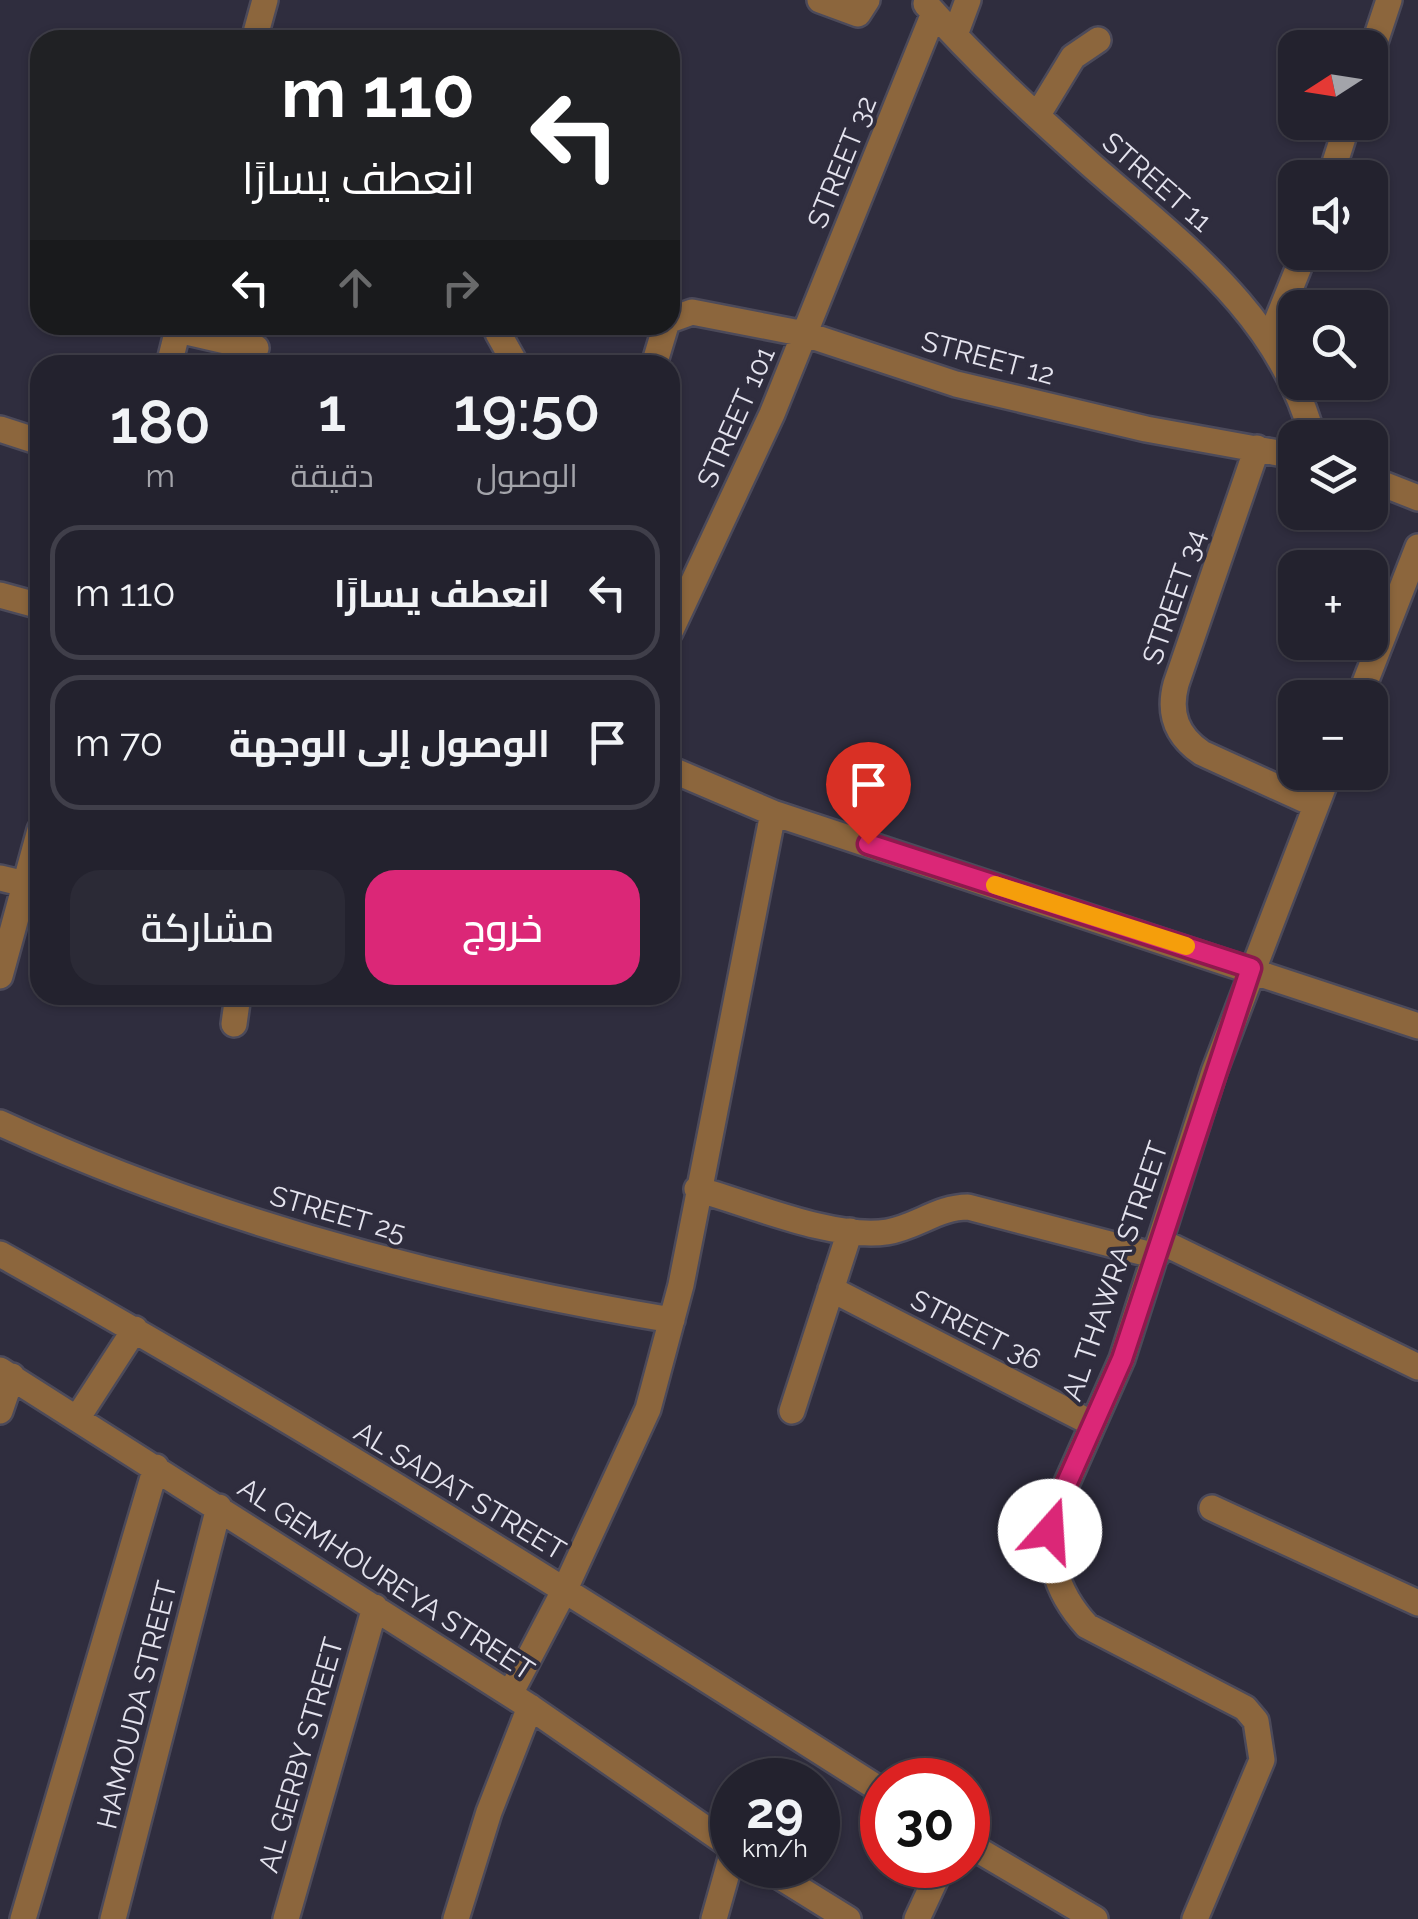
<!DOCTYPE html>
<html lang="ar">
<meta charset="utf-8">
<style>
:root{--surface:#23222e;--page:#2b2a36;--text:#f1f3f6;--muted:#a3a4aa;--line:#403f4a;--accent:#db2777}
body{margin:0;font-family:Raleway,Cairo,sans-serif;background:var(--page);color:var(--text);direction:rtl;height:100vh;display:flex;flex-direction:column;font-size:38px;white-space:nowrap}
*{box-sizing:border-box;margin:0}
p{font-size:32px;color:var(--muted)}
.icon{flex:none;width:55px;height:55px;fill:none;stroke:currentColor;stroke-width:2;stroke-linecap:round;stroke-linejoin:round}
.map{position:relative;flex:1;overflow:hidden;direction:ltr}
.sheet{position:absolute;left:30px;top:355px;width:650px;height:650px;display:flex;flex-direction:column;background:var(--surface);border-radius:30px;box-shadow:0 2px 8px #0004,0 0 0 2px var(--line);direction:rtl}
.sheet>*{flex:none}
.top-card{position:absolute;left:30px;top:30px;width:650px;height:305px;border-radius:30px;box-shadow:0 2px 8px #0004,0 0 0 2px var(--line);direction:rtl;background:#202124;color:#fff;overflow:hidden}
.needle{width:65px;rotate:258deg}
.fabs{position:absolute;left:1278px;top:30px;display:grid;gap:20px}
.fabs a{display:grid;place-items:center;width:110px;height:110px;border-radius:20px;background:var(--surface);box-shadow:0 2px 8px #0004,0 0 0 2px var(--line);font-size:50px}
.speed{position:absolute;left:710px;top:1758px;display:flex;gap:20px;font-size:50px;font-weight:700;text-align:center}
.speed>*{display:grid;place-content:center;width:130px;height:130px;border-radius:50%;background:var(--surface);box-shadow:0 2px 8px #0004,0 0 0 2px var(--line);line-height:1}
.speed small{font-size:25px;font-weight:400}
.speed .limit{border:15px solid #d22;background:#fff;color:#111}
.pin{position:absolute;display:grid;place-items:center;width:85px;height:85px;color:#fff;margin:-102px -42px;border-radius:50% 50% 50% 0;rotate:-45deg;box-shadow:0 0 10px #0007}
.pin .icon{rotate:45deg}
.me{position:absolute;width:110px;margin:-55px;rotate:19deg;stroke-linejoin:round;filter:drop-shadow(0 0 8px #0008)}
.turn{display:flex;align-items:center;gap:35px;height:210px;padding:0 40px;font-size:45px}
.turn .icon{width:130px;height:130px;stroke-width:2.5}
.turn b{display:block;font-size:70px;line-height:85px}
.lanes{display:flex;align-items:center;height:95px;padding:0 40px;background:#0003;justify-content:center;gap:50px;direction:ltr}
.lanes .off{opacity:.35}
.eta{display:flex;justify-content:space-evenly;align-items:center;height:170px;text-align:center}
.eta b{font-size:60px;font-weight:600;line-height:70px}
.action{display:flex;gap:20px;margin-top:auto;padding:20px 40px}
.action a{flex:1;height:115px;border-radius:30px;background:var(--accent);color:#fff;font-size:40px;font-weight:600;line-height:115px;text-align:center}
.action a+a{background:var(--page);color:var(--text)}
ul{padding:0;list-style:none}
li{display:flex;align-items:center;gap:30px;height:135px;margin:0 20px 15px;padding:0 20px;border:5px solid var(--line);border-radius:30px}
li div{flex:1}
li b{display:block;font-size:38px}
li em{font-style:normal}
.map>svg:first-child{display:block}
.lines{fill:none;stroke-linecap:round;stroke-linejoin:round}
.minor-casing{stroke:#4c4a5a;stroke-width:30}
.minor{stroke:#8c663d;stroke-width:25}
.route-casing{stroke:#8e194d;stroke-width:25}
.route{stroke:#db2777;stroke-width:18}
.slow{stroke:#f59e0b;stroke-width:18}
.labels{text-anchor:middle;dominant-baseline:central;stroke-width:8;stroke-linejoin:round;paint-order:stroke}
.street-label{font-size:28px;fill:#e4e3ee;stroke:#2f2d3e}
</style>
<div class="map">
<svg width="1418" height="1919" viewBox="0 0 1418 1919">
<rect width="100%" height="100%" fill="#2f2d3e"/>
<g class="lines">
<defs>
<path id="minor" d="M 820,0 L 858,14 L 867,0
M 926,4 C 976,61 1033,113 1090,164 C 1182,245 1279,313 1313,438
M 955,35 L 968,0
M 254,40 L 265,0
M 1370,57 L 1389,0
M 1037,116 L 1073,57 L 1098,40
M 1330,178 L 1348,122
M 670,320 L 692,312 L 805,334 L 956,384 L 1146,429 L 1295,456
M 178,330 L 256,348
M 498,333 L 516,365
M 1270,338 L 1305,252
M 169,365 L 179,325
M 654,365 L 666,325
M 0,429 L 40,442
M 1257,448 L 1176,684 C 1168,714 1177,736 1202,753 L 1316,805
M 1370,479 L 1418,498
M 0,595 L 40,606
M 670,632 L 772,414 L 934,13
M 1359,698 L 1418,547
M 670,769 L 773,813 L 1418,1026
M 0,878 L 25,884
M 0,976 L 40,830
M 234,1024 L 238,995
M 0,1123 C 213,1221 442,1282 672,1320
M 697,1189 C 750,1204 834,1240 887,1232 C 917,1227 938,1207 968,1207 L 1156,1256
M 1162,1242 L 1418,1367
M 0,1254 C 301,1422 592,1606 882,1791
M 831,1289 L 1093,1424
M 0,1370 L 530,1707 L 732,1847
M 0,1411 L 12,1376
M 792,1411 L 850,1231
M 78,1417 L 135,1329
M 1212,1508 L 1418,1603
M 510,1694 L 565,1589 L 648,1409 L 681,1285 L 773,813
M 968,1844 L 1095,1919
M 761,1865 L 848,1919
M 23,1919 L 156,1467
M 113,1919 L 219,1507
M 286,1919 L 375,1607
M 456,1919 L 489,1812 L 530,1707
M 714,1919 L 732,1855
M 917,1919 L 942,1865
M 1195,1919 L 1262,1760 L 1256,1721 L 1245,1708 L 1087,1626 C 1054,1590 1045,1553 1057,1505 L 1122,1359 L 1214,1072 L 1329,772"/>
</defs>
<use href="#minor" class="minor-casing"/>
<use href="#minor" class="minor"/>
</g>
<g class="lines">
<defs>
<path id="route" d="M 868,844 L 1251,968 L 1122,1359 L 1057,1505 L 1050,1531"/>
</defs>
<use href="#route" class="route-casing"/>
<use href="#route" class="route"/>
<path class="slow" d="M 995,885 L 1186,946"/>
</g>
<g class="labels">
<g class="street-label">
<text transform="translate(842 162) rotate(-68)">STREET 32</text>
<text transform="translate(1157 182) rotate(41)">STREET 11</text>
<text transform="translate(988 358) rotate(15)">STREET 12</text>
<text transform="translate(736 417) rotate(-66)">STREET 101</text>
<text transform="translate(1174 597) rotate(-71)">STREET 34</text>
<text transform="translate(338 1214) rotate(16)">STREET 25</text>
<text transform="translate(1115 1271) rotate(-71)">AL THAWRA STREET</text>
<text transform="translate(976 1330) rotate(27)">STREET 36</text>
<text transform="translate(460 1491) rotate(31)">AL SADAT STREET</text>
<text transform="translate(386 1579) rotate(33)">AL GEMHOUREYA STREET</text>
<text transform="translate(137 1705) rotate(-76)">HAMOUDA STREET</text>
<text transform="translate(301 1755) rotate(-74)">AL GERBY STREET</text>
</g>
</g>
</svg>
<div class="fabs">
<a><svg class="needle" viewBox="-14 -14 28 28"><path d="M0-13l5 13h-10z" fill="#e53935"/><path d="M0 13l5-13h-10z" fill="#a3a4aa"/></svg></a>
<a><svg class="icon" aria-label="sound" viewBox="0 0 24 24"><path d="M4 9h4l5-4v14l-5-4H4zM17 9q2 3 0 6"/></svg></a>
<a><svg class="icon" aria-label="search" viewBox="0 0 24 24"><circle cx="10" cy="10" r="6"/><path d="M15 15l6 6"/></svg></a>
<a><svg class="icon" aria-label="layers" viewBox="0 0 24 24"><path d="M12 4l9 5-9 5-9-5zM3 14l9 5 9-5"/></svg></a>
<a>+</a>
<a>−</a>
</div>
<div class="speed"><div>29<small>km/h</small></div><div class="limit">30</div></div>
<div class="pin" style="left:868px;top:844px;background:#d93025"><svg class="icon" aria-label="arrive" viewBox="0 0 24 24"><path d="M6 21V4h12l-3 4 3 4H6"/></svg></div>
<svg class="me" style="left:1050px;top:1531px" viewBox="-20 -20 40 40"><circle r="19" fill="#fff"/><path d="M0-13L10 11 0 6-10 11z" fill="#db2777"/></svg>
<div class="top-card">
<div class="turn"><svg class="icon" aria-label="left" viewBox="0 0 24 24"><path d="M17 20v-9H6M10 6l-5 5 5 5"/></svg><div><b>110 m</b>انعطف يسارًا</div></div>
<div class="lanes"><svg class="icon" aria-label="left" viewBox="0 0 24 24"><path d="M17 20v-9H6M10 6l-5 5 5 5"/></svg><svg class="icon off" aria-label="ahead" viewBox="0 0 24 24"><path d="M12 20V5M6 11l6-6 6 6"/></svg><svg class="icon off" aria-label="right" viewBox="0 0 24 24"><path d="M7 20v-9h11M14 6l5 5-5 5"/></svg></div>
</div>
<section class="sheet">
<div class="eta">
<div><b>19:50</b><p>الوصول</p></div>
<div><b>1</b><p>دقيقة</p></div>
<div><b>180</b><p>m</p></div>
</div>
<ul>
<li><svg class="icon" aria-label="left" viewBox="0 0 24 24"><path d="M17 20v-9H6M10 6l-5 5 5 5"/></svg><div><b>انعطف يسارًا</b></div><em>110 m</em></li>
<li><svg class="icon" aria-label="arrive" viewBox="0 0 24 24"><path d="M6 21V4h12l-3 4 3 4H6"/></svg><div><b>الوصول إلى الوجهة</b></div><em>70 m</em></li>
</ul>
<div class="action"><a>خروج</a><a>مشاركة</a></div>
</section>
</div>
